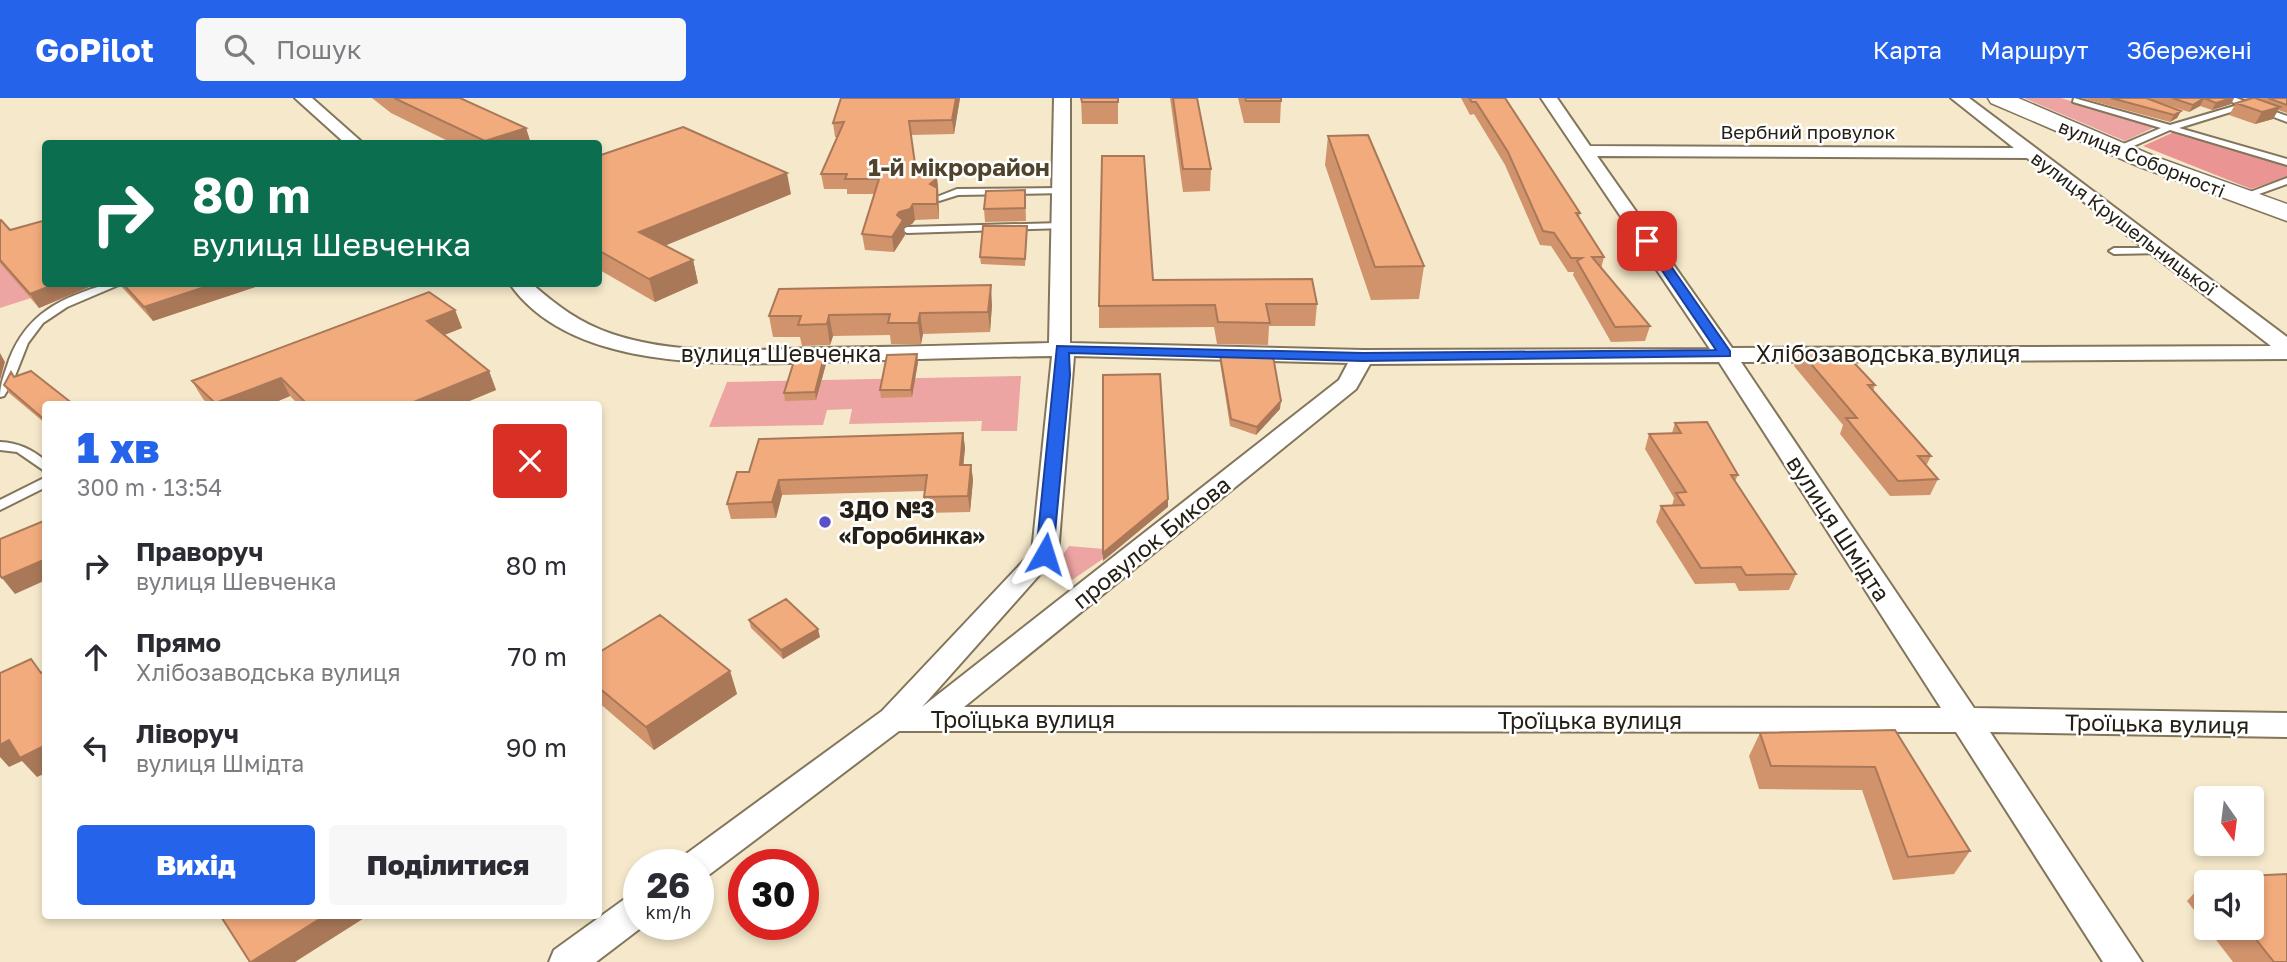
<!DOCTYPE html>
<html lang="uk">
<meta charset="utf-8">
<style>
:root{--surface:#fff;--page:#f7f7f7;--text:#2b2b33;--muted:#7c7c81;--accent:#2563eb}
body{margin:0;font-family:"Golos Text",sans-serif;background:var(--page);color:var(--text);height:100vh;display:flex;flex-direction:column;font-size:26px;white-space:nowrap}
*{box-sizing:border-box;margin:0}
p{font-size:23px;color:var(--muted)}
.icon{flex:none;width:38px;height:38px;fill:none;stroke:currentColor;stroke-width:2;stroke-linecap:round;stroke-linejoin:round}
.map{position:relative;flex:1;overflow:hidden}
.panel{position:absolute;left:42px;top:303px;width:560px;height:518px;display:flex;flex-direction:column;background:var(--surface);border-radius:7px;box-shadow:0 4px 10px #0003}
.panel>*{flex:none}
.hud{position:absolute;left:42px;top:42px;width:560px;height:147px;border-radius:7px;box-shadow:0 4px 10px #0003;background:#0b6e4f;color:#fff;overflow:hidden}
.needle{width:46px;rotate:166deg}
.buttons{position:absolute;left:2194px;top:688px;display:grid;gap:14px}
.buttons a{display:grid;place-items:center;width:70px;height:70px;border-radius:7px;background:var(--surface);box-shadow:0 4px 10px #0003;font-size:35px}
.speed{position:absolute;left:623px;top:751px;display:flex;gap:14px;font-size:35px;font-weight:700;text-align:center}
.speed>*{display:grid;place-content:center;width:91px;height:91px;border-radius:50%;background:var(--surface);box-shadow:0 4px 10px #0003;line-height:1}
.speed small{font-size:18px;font-weight:400}
.speed .limit{border:10px solid #d22;background:#fff;color:#111}
.pin{position:absolute;display:grid;place-items:center;width:60px;height:60px;color:#fff;margin:-30px;border-radius:14px;box-shadow:0 4px 10px #0006}
.me{position:absolute;width:77px;margin:-38px;rotate:6deg;stroke-linejoin:round;filter:drop-shadow(0 0 5px #0008)}
.turn{display:flex;align-items:center;gap:24px;height:147px;padding:0 35px;font-size:32px}
.turn .icon{width:91px;height:91px;stroke-width:2.5}
.turn b{display:block;font-size:49px;line-height:60px}
.round{display:grid;place-items:center;flex:none;width:74px;height:74px;border-radius:7px;background:var(--page)}
.head{display:flex;align-items:center;justify-content:space-between;height:119px;padding:0 35px}
h1{font-size:42px;font-weight:800;line-height:52px;color:var(--accent)}
.cta{display:flex;gap:14px;margin-top:auto;padding:14px 35px}
.cta a{flex:1;height:80px;border-radius:7px;background:var(--accent);color:#fff;font-size:28px;font-weight:800;line-height:80px;text-align:center}
.cta a+a{background:var(--page);color:var(--text)}
ul{padding:0;list-style:none}
li{display:flex;align-items:center;gap:21px;height:91px;padding:0 35px}
li div{flex:1}
li b{display:block;font-size:26px}
li em{font-style:normal}
header{display:flex;align-items:center;gap:42px;box-sizing:border-box;height:98px;padding:0 35px;background:var(--accent);color:#fff}
header strong{font-size:33px}
nav{display:flex;gap:38px;margin-inline-start:auto;font-size:24px}
.search{width:490px;height:63px;background:var(--page);display:flex;align-items:center;gap:18px;box-sizing:border-box;padding:0 24px;border-radius:7px;color:var(--muted);font-size:26px}
.map>svg:first-child{display:block}
.green{fill:#eda5a3}
.forest{fill:#ea9594}
.lines{fill:none;stroke-linecap:round;stroke-linejoin:round}
.lane-casing{stroke:#82755b;stroke-width:4}
.street-casing{stroke:#82755b;stroke-width:4}
.secondary-casing{stroke:#82755b;stroke-width:3}
.lane{fill:#fff;fill-rule:evenodd}
.street{fill:#fff;fill-rule:evenodd}
.secondary{fill:#fff;fill-rule:evenodd}
.wall{fill:#d0936c}
.shaded-wall{fill:#a97858}
.building{fill:#f2ab7d;stroke:#a97858;stroke-width:2}
.route{fill:#2563eb;stroke:#184099;stroke-width:2}
.poi-dot{fill:#5d51ca;stroke:#fff;stroke-width:2.5}
.labels{text-anchor:middle;dominant-baseline:central;stroke-width:5;stroke-linejoin:round;paint-order:stroke}
.far-street-label{font-size:19px;fill:#252015;stroke:#fff}
.street-label{font-size:23px;fill:#252015;stroke:#fff}
.poi-label{font-size:23px;font-weight:bold;fill:#252015;stroke:#fff;text-anchor:start}
.far-district-label{font-size:24px;font-weight:bold;fill:#4f442b;stroke:#fff}
</style>
<header>
<strong>GoPilot</strong>
<div class="search"><svg class="icon" aria-label="search" viewBox="0 0 24 24"><circle cx="10" cy="10" r="6"/><path d="M15 15l6 6"/></svg>Пошук</div>
<nav><a>Карта</a><a>Маршрут</a><a>Збережені</a></nav>
</header>
<div class="map">
<svg width="2287" height="864" viewBox="0 0 2287 864">
<rect width="100%" height="100%" fill="#f6e9cb"/>
<path class="green" d="M 2024,0 L 2061,0 L 2155,29 L 2125,43 Z
M 46,145 L 46,186 L 62,190 L 0,210 L 0,157 Z
M 1021,278 L 1017,333 L 981,333 L 982,323 L 849,326 L 852,311 L 827,312 L 823,327 L 709,329 L 727,284 Z
M 1069,448 L 1116,452 L 1069,484 L 1049,476 Z"/>
<path class="forest" d="M 2174,34 L 2287,67 L 2287,79 L 2251,91 L 2143,48 Z"/>
<g class="lines">
<defs>
<path id="lane" d="M 2074,0 L 2170,27 L 2238,7 L 2224,0 L 2236,0 L 2287,18 L 2287,24 L 2247,9 L 2179,30 L 2287,61 L 2287,67 L 2170,32 L 2120,54 L 2114,54 L 2114,50 L 2161,30 L 2073,4 Z
M 2287,80 L 2287,86 L 2245,101 L 2237,99 Z
M 1062,90 L 1067,93 L 1065,95 L 958,97 L 939,103 L 934,100 L 957,91 Z
M 1061,125 L 1066,128 L 1065,130 L 907,135 L 902,132 L 907,129 Z
M 2160,150 L 2165,153 L 2164,155 L 2114,156 L 2109,153 L 2114,150 Z
M 107,186 L 121,186 L 67,209 L 43,225 L 28,245 L 13,283 L 4,298 L 0,299 C 0,285 5,275 9,262 C 27,215 61,200 107,186 Z
M 0,344 C 19,345 31,351 46,363 L 46,374 L 17,354 L 0,352 Z
M 46,379 L 46,389 L 0,412 L 0,402 Z"/>
<path id="street" d="M 295,0 L 312,0 L 364,46 L 346,46 Z
M 1054,0 L 1070,0 L 1070,245 L 1363,252 L 1710,251 L 1541,0 L 1557,0 L 1590,48 L 2014,50 L 1951,0 L 1969,0 L 2287,239 L 2287,261 L 1741,264 L 1974,610 L 2287,615 L 2287,639 L 1990,634 L 2142,864 L 2103,864 L 1956,634 L 899,633 L 710,776 L 698,781 L 698,766 L 681,766 L 686,756 L 882,613 L 1032,454 L 1052,258 C 986,259 921,261 855,263 C 754,265 577,282 510,186 L 532,186 C 557,208 580,225 612,236 C 678,258 751,252 819,250 C 896,249 972,247 1049,245 ZM 1597,58 L 2027,60 L 2271,248 L 1732,250 ZM 1074,258 L 1348,265 L 1339,282 L 922,609 L 1058,456 ZM 1719,264 L 1941,610 L 964,609 L 1356,291 L 1370,266 Z
M 639,796 L 639,826 L 646,826 L 596,864 L 549,864 L 554,852 L 626,800 Z"/>
<path id="secondary" d="M 1988,0 L 2018,0 L 2156,59 L 2287,106 L 2287,123 L 2140,69 L 1991,5 Z"/>
</defs>
<use href="#lane" class="lane-casing"/>
<use href="#street" class="street-casing"/>
<use href="#secondary" class="secondary-casing"/>
<use href="#lane" class="lane"/>
<use href="#street" class="street"/>
<use href="#secondary" class="secondary"/>
</g>
<path class="wall" d="M 372,0 L 460,0 L 526,30 L 531,46 L 454,46 L 391,15 Z
M 841,0 L 960,0 L 954,36 L 911,37 L 916,73 L 938,87 L 939,121 L 915,122 L 912,126 L 904,129 L 905,137 L 894,154 L 865,152 L 862,136 L 874,96 L 847,96 L 847,91 L 824,91 L 821,76 L 837,39 L 835,39 L 833,25 Z
M 1081,0 L 1118,0 L 1118,26 L 1082,26 Z
M 1170,0 L 1197,0 L 1211,71 L 1210,93 L 1183,94 Z
M 1238,0 L 1281,0 L 1281,3 L 1280,25 L 1244,25 Z
M 1461,0 L 1505,0 L 1580,115 L 1579,119 L 1604,159 L 1601,171 L 1650,228 L 1645,243 L 1611,244 L 1573,177 L 1574,174 L 1568,174 L 1551,148 L 1540,147 L 1505,67 L 1474,16 L 1470,17 Z
M 2081,0 L 2146,0 L 2181,13 L 2177,20 L 2170,24 Z
M 2146,0 L 2234,0 L 2231,6 L 2212,12 L 2200,8 L 2189,14 Z
M 2244,0 L 2287,0 L 2287,15 L 2278,12 L 2273,21 L 2255,26 L 2229,17 L 2236,5 L 2248,1 Z
M 1328,38 L 1424,168 L 1419,201 L 1371,202 L 1325,67 Z
M 598,58 L 791,96 L 665,147 L 693,162 L 698,185 L 655,204 L 598,171 Z
M 1025,92 L 1026,123 L 985,124 L 984,111 Z
M 0,122 L 10,132 L 46,186 L 109,186 L 89,189 L 39,210 L 0,165 Z
M 1027,135 L 1025,168 L 981,166 L 980,159 Z
M 1153,182 L 1317,206 L 1315,228 L 1269,228 L 1268,247 L 1217,246 L 1214,229 L 1099,230 L 1099,208 Z
M 119,186 L 264,186 L 153,223 Z
M 992,207 L 990,234 L 923,236 L 921,246 L 891,246 L 890,237 L 833,238 L 830,247 L 802,248 L 800,239 L 773,239 L 769,218 Z
M 455,212 L 462,230 L 444,237 L 489,273 L 496,292 L 462,306 L 298,306 L 290,298 L 271,306 L 208,306 L 203,301 L 192,283 Z
M 1800,253 L 1875,287 L 1873,293 L 1931,358 L 1926,368 L 1938,381 L 1930,397 L 1890,398 L 1840,336 L 1843,327 L 1794,268 Z
M 1220,257 L 1280,311 L 1256,337 L 1230,328 L 1220,264 Z
M 918,264 L 912,299 L 881,300 L 880,292 Z
M 826,266 L 816,302 L 785,303 L 784,295 Z
M 14,279 L 46,306 L 46,326 L 9,295 L 4,287 Z
M 1675,325 L 1738,377 L 1735,383 L 1796,476 L 1789,492 L 1739,493 L 1735,485 L 1695,486 L 1656,424 L 1661,408 L 1672,408 L 1674,400 L 1645,351 L 1649,336 L 1672,335 Z
M 963,335 L 965,350 L 963,367 L 971,367 L 973,382 L 970,414 L 926,415 L 924,399 L 925,393 L 782,397 L 776,420 L 731,421 L 727,406 L 749,374 Z
M 749,522 L 820,539 L 783,561 L 751,530 Z
M 598,555 L 730,573 L 737,596 L 654,652 L 598,604 Z
M 1895,632 L 1970,753 L 1954,776 L 1893,782 L 1862,692 L 1759,691 L 1749,658 L 1760,635 Z
M 2287,776 L 2287,864 L 2233,864 L 2207,830 L 2252,830 L 2252,784 L 2207,784 L 2207,829 L 2187,803 L 2208,780 Z"/>
<path class="shaded-wall" d="M 956,0 L 960,0 L 954,36 L 952,22 Z
M 2204,0 L 2200,8 L 2189,14 L 2193,7 Z
M 2232,0 L 2234,0 L 2231,6 L 2212,12 L 2216,5 Z
M 2280,9 L 2273,21 L 2255,26 L 2262,14 Z
M 2181,13 L 2177,20 L 2170,24 L 2174,17 Z
M 526,30 L 531,46 L 486,46 L 485,43 Z
M 936,72 L 938,87 L 939,121 L 937,106 L 930,86 Z
M 787,75 L 791,96 L 645,156 L 639,134 Z
M 913,106 L 915,122 L 912,126 L 904,129 L 905,137 L 894,154 L 892,139 L 899,114 Z
M 693,162 L 698,185 L 655,204 L 649,181 Z
M 55,186 L 109,186 L 89,189 L 39,210 L 30,196 Z
M 214,186 L 264,186 L 153,223 L 144,209 Z
M 991,187 L 992,207 L 990,234 L 988,214 Z
M 455,212 L 462,230 L 434,241 L 427,223 Z
M 920,215 L 923,236 L 921,246 L 918,225 Z
M 829,217 L 833,238 L 830,247 L 827,226 Z
M 0,255 L 5,264 L 0,282 Z
M 917,256 L 918,264 L 912,299 L 911,292 Z
M 824,259 L 826,266 L 816,302 L 815,294 Z
M 489,273 L 496,292 L 462,306 L 409,306 Z
M 281,280 L 290,298 L 271,306 L 215,305 Z
M 1281,303 L 1280,311 L 1256,337 L 1257,329 Z
M 963,335 L 965,350 L 962,383 L 960,367 Z
M 971,367 L 973,382 L 970,414 L 968,398 Z
M 779,382 L 782,397 L 776,420 L 772,404 Z
M 1168,401 L 1168,409 L 1103,463 L 1103,455 Z
M 46,461 L 46,482 L 15,496 L 2,480 Z
M 818,531 L 820,539 L 783,561 L 781,552 Z
M 730,573 L 737,596 L 654,652 L 646,629 Z
M 9,642 L 46,647 L 46,675 L 37,679 L 22,663 L 9,669 L 0,659 L 0,647 Z
M 326,817 L 369,817 L 295,864 L 251,864 Z"/>
<path class="building" d="M 394,0 L 460,0 L 526,30 L 485,43 Z
M 841,0 L 956,0 L 952,22 L 909,23 L 916,73 L 936,72 L 936,81 L 930,86 L 937,90 L 937,106 L 913,106 L 910,111 L 899,114 L 897,117 L 903,122 L 892,139 L 862,136 L 879,81 L 845,81 L 847,76 L 821,76 L 844,24 L 833,25 Z
M 1081,0 L 1118,0 L 1118,4 L 1082,4 Z
M 1173,0 L 1197,0 L 1211,71 L 1183,71 Z
M 1245,0 L 1281,0 L 1281,3 L 1246,3 Z
M 1469,0 L 1505,0 L 1580,115 L 1576,115 L 1604,159 L 1592,159 L 1650,228 L 1615,229 L 1577,163 L 1582,160 L 1571,160 L 1554,135 L 1543,133 L 1508,54 L 1476,4 L 1472,4 Z
M 2111,0 L 2146,0 L 2181,13 L 2174,17 Z
M 2172,0 L 2232,0 L 2216,5 L 2204,0 L 2193,7 Z
M 2253,0 L 2255,0 L 2280,9 L 2262,14 L 2236,5 Z
M 2268,0 L 2287,0 L 2287,7 Z
M 683,29 L 787,75 L 639,134 L 693,162 L 649,181 L 598,152 L 598,58 Z
M 1368,37 L 1424,168 L 1375,169 L 1328,38 Z
M 1102,58 L 1144,58 L 1153,182 L 1312,181 L 1317,206 L 1266,206 L 1270,225 L 1218,224 L 1215,207 L 1099,208 Z
M 1025,92 L 1025,110 L 984,111 L 986,93 Z
M 0,122 L 1,122 L 10,132 L 46,122 L 46,186 L 55,186 L 30,196 L 0,162 Z
M 983,128 L 1027,128 L 1025,161 L 980,159 Z
M 123,186 L 214,186 L 144,209 Z
M 991,187 L 988,214 L 920,215 L 918,225 L 888,225 L 890,216 L 829,217 L 827,226 L 798,227 L 801,218 L 769,218 L 779,191 Z
M 429,194 L 455,212 L 427,223 L 489,273 L 409,306 L 307,306 L 281,280 L 215,305 L 192,283 Z
M 1842,252 L 1875,287 L 1868,287 L 1931,358 L 1918,358 L 1938,381 L 1898,383 L 1846,320 L 1857,320 L 1800,253 Z
M 917,256 L 911,292 L 880,292 L 887,257 Z
M 1220,257 L 1273,258 L 1281,303 L 1257,329 L 1231,321 Z
M 824,259 L 815,294 L 784,295 L 795,260 Z
M 31,273 L 73,306 L 46,306 L 46,323 L 4,287 L 11,274 L 14,279 Z
M 1160,276 L 1168,401 L 1103,455 L 1103,277 Z
M 1707,324 L 1738,377 L 1731,377 L 1796,476 L 1746,477 L 1741,469 L 1701,470 L 1661,408 L 1684,407 L 1676,395 L 1686,394 L 1649,336 L 1681,335 L 1675,325 Z
M 963,335 L 960,367 L 971,367 L 968,398 L 924,399 L 927,377 L 779,382 L 772,404 L 727,406 L 737,374 L 749,374 L 759,341 Z
M 46,422 L 46,461 L 2,480 L 0,477 L 0,441 Z
M 786,501 L 818,531 L 781,552 L 749,522 Z
M 660,517 L 730,573 L 646,629 L 598,589 L 598,555 Z
M 31,561 L 41,575 L 46,572 L 46,647 L 20,660 L 9,642 L 0,647 L 0,575 Z
M 1895,632 L 1970,753 L 1908,759 L 1875,669 L 1771,668 L 1760,635 Z
M 2287,776 L 2287,864 L 2274,864 L 2247,830 L 2252,830 L 2252,784 L 2211,784 L 2208,780 Z
M 220,817 L 326,817 L 251,864 L 250,864 Z"/>
<path class="route" d="M 1647,140 L 1652,141 L 1730,253 L 1730,258 L 1363,263 L 1069,255 L 1070,277 L 1053,456 L 1045,461 L 1036,456 L 1057,248 L 1363,255 L 1716,252 L 1642,143 Z"/>
<circle class="poi-dot" cx="825" cy="424" r="7"/>
<g class="labels">
<g class="far-street-label">
<text x="1808" y="33">Вербний провулок</text>
<text transform="translate(2142 60) rotate(22)">вулиця Соборності</text>
<text transform="translate(2124 125) rotate(37)">вулиця Крушельницької</text>
</g>
<g class="street-label">
<text x="781" y="255">вулиця Шевченка</text>
<text x="1888" y="255">Хлібозаводська вулиця</text>
<text transform="translate(1839 430) rotate(57)">вулиця Шмідта</text>
<text transform="translate(1151 444) rotate(-39)">провулок Бикова</text>
<text x="1023" y="621">Троїцька вулиця</text>
<text x="1590" y="622">Троїцька вулиця</text>
<text transform="translate(2157 625) rotate(1)">Троїцька вулиця</text>
</g>
<g class="poi-label">
<text x="839" y="411">ЗДО №3<tspan x="839" dy="26">«Горобинка»</tspan></text>
</g>
<g class="far-district-label">
<text x="959" y="68">1-й мікрорайон</text>
</g>
</g>
</svg>
<div class="buttons">
<a><svg class="needle" viewBox="-14 -14 28 28"><path d="M0-13l5 13h-10z" fill="#e53935"/><path d="M0 13l5-13h-10z" fill="#7c7c81"/></svg></a>
<a><svg class="icon" aria-label="sound" viewBox="0 0 24 24"><path d="M4 9h4l5-4v14l-5-4H4zM17 9q2 3 0 6"/></svg></a>
</div>
<div class="speed"><div>26<small>km/h</small></div><div class="limit">30</div></div>
<div class="pin" style="left:1647px;top:143px;background:#d93025"><svg class="icon" aria-label="arrive" viewBox="0 0 24 24"><path d="M6 21V4h12l-3 4 3 4H6"/></svg></div>
<svg class="me" style="left:1045px;top:456px" viewBox="-20 -20 40 40"><path d="M0-17L14 15 0 8-14 15z" fill="#2563eb" stroke="#fff" stroke-width="4"/></svg>
<div class="hud">
<div class="turn"><svg class="icon" aria-label="right" viewBox="0 0 24 24"><path d="M7 20v-9h11M14 6l5 5-5 5"/></svg><div><b>80 m</b>вулиця Шевченка</div></div>
</div>
<section class="panel">
<div class="head"><div><h1>1 хв</h1><p>300 m · 13:54</p></div><a class="round" style="background:#d93025;color:#fff"><svg class="icon" aria-label="close" viewBox="0 0 24 24"><path d="M6 6l12 12M18 6L6 18"/></svg></a></div>
<ul>
<li><svg class="icon" aria-label="right" viewBox="0 0 24 24"><path d="M7 20v-9h11M14 6l5 5-5 5"/></svg><div><b>Праворуч</b><p>вулиця Шевченка</p></div><em>80 m</em></li>
<li><svg class="icon" aria-label="ahead" viewBox="0 0 24 24"><path d="M12 20V5M6 11l6-6 6 6"/></svg><div><b>Прямо</b><p>Хлібозаводська вулиця</p></div><em>70 m</em></li>
<li><svg class="icon" aria-label="left" viewBox="0 0 24 24"><path d="M17 20v-9H6M10 6l-5 5 5 5"/></svg><div><b>Ліворуч</b><p>вулиця Шмідта</p></div><em>90 m</em></li>
</ul>
<div class="cta"><a>Вихід</a><a>Поділитися</a></div>
</section>
</div>
